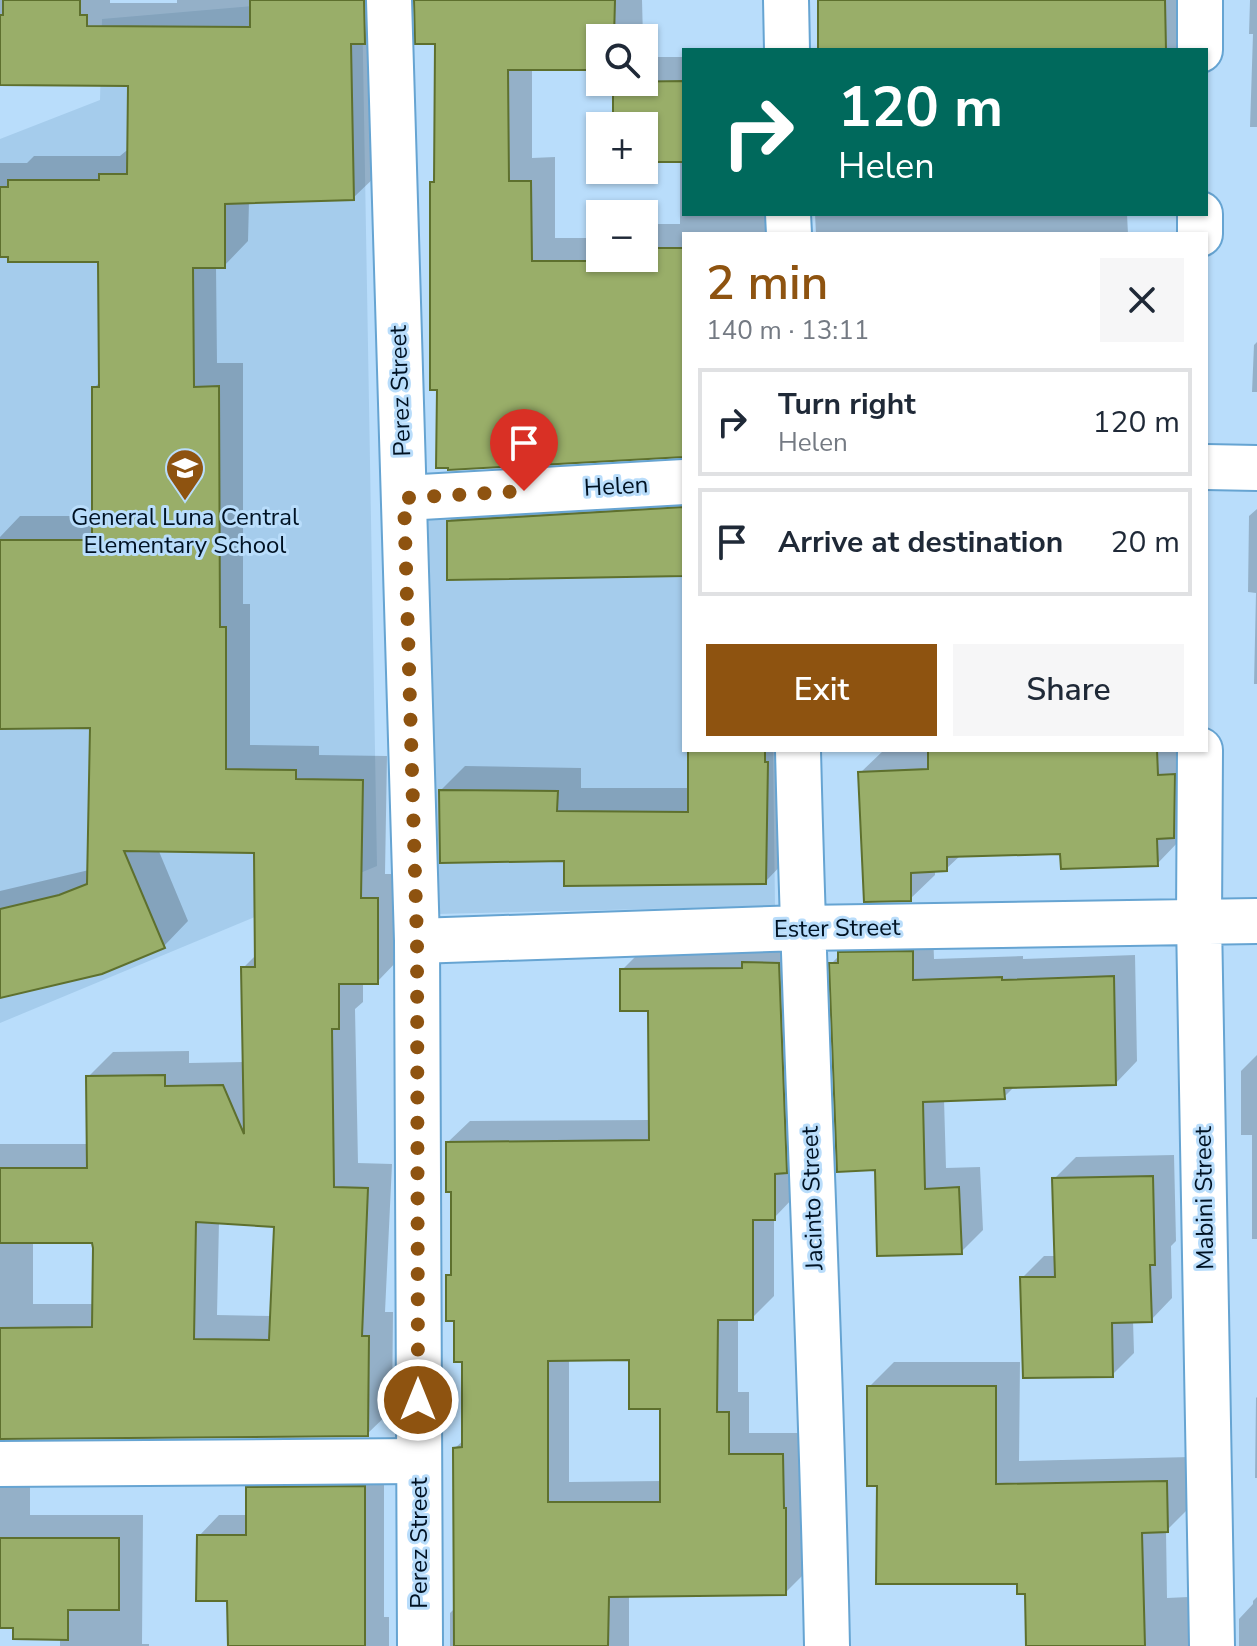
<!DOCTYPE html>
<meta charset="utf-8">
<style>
:root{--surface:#fff;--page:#f6f6f7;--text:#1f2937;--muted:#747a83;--line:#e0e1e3;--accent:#8e5310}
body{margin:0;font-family:"Nunito Sans",sans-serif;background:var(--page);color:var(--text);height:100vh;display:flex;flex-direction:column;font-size:30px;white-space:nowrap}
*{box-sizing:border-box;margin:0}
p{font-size:26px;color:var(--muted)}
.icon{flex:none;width:44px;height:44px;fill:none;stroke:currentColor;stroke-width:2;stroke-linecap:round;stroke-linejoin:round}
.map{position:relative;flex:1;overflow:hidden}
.drawer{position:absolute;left:682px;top:232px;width:526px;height:520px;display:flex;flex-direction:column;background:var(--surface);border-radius:0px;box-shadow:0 2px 6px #0004}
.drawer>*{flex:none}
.top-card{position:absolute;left:682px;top:48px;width:526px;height:168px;border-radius:0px;box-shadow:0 2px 6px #0004;background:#00695c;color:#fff;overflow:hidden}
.buttons{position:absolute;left:586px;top:24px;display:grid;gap:16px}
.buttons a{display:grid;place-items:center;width:72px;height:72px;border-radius:0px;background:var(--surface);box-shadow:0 2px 6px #0004;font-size:40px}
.pin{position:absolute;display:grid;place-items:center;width:68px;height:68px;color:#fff;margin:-82px -34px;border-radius:50% 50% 50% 0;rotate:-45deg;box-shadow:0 0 8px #0007}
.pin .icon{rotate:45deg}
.me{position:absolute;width:88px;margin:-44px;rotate:0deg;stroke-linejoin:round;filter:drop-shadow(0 0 6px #0008)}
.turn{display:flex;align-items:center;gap:28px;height:168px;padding:0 24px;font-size:36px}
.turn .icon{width:104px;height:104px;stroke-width:2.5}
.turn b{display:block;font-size:56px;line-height:68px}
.round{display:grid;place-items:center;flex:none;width:84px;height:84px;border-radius:0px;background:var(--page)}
.headline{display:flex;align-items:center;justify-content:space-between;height:136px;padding:0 24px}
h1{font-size:48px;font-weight:600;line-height:60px;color:var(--accent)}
.action{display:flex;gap:16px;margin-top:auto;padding:16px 24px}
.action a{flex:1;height:92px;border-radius:0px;background:var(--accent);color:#fff;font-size:32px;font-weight:600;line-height:92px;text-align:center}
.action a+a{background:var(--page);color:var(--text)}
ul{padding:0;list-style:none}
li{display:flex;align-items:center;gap:24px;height:108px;margin:0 16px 12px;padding:0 8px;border:4px solid var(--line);border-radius:0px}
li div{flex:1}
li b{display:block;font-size:30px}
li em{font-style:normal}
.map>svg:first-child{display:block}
.built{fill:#a5ccec}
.shadow{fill:#0003;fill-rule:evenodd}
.building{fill:#99ae69;stroke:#5e702e;stroke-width:2;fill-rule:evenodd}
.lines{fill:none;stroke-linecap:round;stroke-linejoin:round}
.minor-casing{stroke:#66a4d2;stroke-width:48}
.tertiary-casing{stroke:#66a4d2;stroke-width:48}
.minor{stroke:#fff;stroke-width:44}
.tertiary{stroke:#fff;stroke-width:44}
.route{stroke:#8e5310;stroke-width:14;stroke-dasharray:0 25.2}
.labels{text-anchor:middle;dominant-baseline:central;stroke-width:6;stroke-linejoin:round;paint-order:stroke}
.street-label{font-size:24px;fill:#001223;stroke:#b9ddfb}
.poi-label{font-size:24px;fill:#001223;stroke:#b9ddfb}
</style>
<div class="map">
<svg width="1257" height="1646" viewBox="0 0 1257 1646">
<rect width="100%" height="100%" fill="#b9ddfb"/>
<path class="built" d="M 323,0 L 362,0 L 377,866 L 0,1023 L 0,139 L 100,100 L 102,19 Z
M 404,498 L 684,502 L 684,750 L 773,750 L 775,906 L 437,914 Z"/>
<path class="shadow" d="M 0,0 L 110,0 L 110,3 L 177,3 L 177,0 L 388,0 L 378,174 L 353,198 L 249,202 L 248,241 L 224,266 L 216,266 L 217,363 L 243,363 L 243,604 L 250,604 L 250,745 L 319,746 L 319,755 L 387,756 L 385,874 L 402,874 L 401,957 L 377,982 L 363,982 L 363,1002 L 355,1009 L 358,1163 L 392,1164 L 385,1312 L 393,1312 L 392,1410 L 367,1434 L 0,1437 L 0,1144 L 89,1144 L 88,1077 L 113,1052 L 189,1051 L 189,1063 L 245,1062 L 243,968 L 257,954 L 256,851 L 158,849 L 188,921 L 164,946 L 0,996 L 0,891 L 89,870 L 92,726 L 0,727 L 0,537 L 20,516 L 94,516 L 94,388 L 100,382 L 100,260 L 0,255 L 0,163 L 27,163 L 34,156 L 120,156 L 126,151 L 130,151 L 130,84 L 0,83 ZM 219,1222 L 276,1225 L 272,1316 L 217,1315 ZM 33,1241 L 94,1241 L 94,1304 L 33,1304 Z
M 416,0 L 642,0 L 643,38 L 600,38 L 600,68 L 532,68 L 532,158 L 555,157 L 555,238 L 600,238 L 600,258 L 644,258 L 644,234 L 653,224 L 680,224 L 680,160 L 644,160 L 644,126 L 615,126 L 644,82 L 644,57 L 684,57 L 684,214 L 789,214 L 809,234 L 684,234 L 684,455 L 439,388 L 432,183 L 436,179 L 437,42 Z
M 818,0 L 1188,0 L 1189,50 L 818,50 Z
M 1250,0 L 1257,0 L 1257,127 L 1250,127 L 1253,34 L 1249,34 Z
M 815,214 L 1127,214 L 1128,234 L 816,234 Z
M 1257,342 L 1257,392 L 1252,392 L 1254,345 Z
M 684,485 L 684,574 L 449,521 L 474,497 Z
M 1257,509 L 1257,684 L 1254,684 L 1256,593 L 1248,592 L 1249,516 Z
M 691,750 L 791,750 L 789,857 L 765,882 L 566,859 L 441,790 L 465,766 L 581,768 L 581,788 L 690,788 Z
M 884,750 L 1181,750 L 1181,839 L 1157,864 L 1062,852 L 961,855 L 946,869 L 935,870 L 935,875 L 910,899 L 860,773 Z
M 933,930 L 934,959 L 1023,956 L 1023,959 L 1135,955 L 1137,1061 L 1116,1083 L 1015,1086 L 1004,1097 L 944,1099 L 946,1168 L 980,1167 L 983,1230 L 961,1252 L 877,1168 L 831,964 L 862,932 Z
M 800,942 L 795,1196 L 774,1218 L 774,1296 L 752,1318 L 738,1318 L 738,1392 L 749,1392 L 749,1433 L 804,1433 L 806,1572 L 785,1593 L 629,1595 L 629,1646 L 450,1646 L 450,1613 L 455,1608 L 455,1448 L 464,1440 L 464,1360 L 448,1276 L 453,1270 L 453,1190 L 448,1142 L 470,1121 L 651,1120 L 649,1009 L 622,970 L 644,948 ZM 569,1358 L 631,1358 L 662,1407 L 662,1481 L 569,1482 Z
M 1257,1055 L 1257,1239 L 1252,1239 L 1252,1135 L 1241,1135 L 1241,1071 Z
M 1174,1155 L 1176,1241 L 1171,1246 L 1172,1298 L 1151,1320 L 1133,1320 L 1134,1353 L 1112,1375 L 1022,1278 L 1044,1256 L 1056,1256 L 1054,1179 L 1076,1157 Z
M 894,1362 L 1020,1362 L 1019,1461 L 1191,1457 L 1191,1506 L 1166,1531 L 1167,1598 L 1210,1596 L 1231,1646 L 1028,1646 L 1027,1592 L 1019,1582 L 879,1484 L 869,1387 Z
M 1257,1397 L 1257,1478 L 1255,1478 L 1256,1398 Z
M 0,1444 L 30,1465 L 30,1515 L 143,1515 L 142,1644 L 149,1644 L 149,1646 L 60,1646 L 60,1638 L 15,1626 L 0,1626 Z
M 384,1467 L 384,1617 L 389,1617 L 389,1646 L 230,1646 L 229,1599 L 199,1536 L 219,1515 L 248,1515 L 248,1488 L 268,1468 Z
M 1257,1597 L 1257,1646 L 1239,1646 L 1239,1619 L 1253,1604 L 1253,1601 Z"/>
<path class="building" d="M 3,0 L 80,0 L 80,15 L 87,15 L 87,26 L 250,27 L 250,0 L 364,0 L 365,44 L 351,44 L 354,200 L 225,204 L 225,268 L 193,268 L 194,387 L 219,386 L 220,627 L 226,627 L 226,769 L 296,770 L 296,779 L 363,780 L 361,898 L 378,898 L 378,984 L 339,984 L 339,1029 L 332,1029 L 334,1187 L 368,1188 L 362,1336 L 369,1336 L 368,1436 L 0,1439 L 0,1328 L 92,1327 L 93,1248 L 92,1243 L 0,1243 L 0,1168 L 87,1168 L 86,1076 L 165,1075 L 165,1086 L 223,1085 L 244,1134 L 241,967 L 255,967 L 254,853 L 124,851 L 165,948 L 102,974 L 0,998 L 0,909 L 59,895 L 87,884 L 90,728 L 0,729 L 0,540 L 92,540 L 92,387 L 99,387 L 98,262 L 8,262 L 8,257 L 0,257 L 0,187 L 8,187 L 8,180 L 99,180 L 99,174 L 127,174 L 128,86 L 0,85 L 0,15 L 3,15 ZM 196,1222 L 274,1227 L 269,1340 L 194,1339 Z
M 414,0 L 615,0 L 614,38 L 600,38 L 600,70 L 508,70 L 509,181 L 531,181 L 532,261 L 627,261 L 627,258 L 644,258 L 644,248 L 684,248 L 684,457 L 448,470 L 448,468 L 436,468 L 437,390 L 430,390 L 430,182 L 434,182 L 435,44 L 415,44 Z
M 818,0 L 1165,0 L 1166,50 L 818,50 Z
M 684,81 L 684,162 L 644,162 L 644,126 L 613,126 L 613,82 Z
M 684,507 L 684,576 L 447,580 L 447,521 Z
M 688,750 L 765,750 L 765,762 L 768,762 L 766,884 L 564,886 L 564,861 L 440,863 L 439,790 L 558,791 L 557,811 L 688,812 Z
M 928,750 L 1157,750 L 1158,775 L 1175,774 L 1174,838 L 1157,839 L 1158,866 L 1061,869 L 1060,854 L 947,857 L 947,871 L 911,873 L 911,901 L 864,902 L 858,772 L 928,769 Z
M 913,951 L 913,980 L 1002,977 L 1002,980 L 1114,976 L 1116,1085 L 1004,1088 L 1005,1099 L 923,1102 L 925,1189 L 959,1187 L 962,1254 L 877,1256 L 875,1170 L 837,1172 L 829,963 L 838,963 L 838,952 Z
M 742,962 L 779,963 L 787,1173 L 775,1174 L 775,1220 L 753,1220 L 753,1320 L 718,1320 L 717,1412 L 729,1412 L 729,1454 L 783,1454 L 784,1508 L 786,1508 L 786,1595 L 609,1597 L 608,1646 L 454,1646 L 453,1448 L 462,1447 L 462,1362 L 454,1362 L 454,1321 L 446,1321 L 446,1275 L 451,1275 L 451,1192 L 446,1192 L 446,1142 L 649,1140 L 648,1011 L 620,1011 L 620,969 L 742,968 ZM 629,1360 L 629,1409 L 660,1409 L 660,1502 L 548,1502 L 548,1361 Z
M 1153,1176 L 1155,1265 L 1150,1265 L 1152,1322 L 1112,1323 L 1113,1377 L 1023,1378 L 1020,1277 L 1055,1277 L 1052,1178 Z
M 867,1386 L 996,1386 L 996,1484 L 1167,1481 L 1168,1532 L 1142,1533 L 1145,1646 L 1026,1646 L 1025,1594 L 1017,1594 L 1017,1584 L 876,1584 L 877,1486 L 867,1486 Z
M 365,1486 L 365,1646 L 228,1646 L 227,1601 L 196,1601 L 197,1535 L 246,1535 L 246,1487 Z
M 0,1538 L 119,1538 L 119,1610 L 68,1610 L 68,1640 L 13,1639 L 13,1628 L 0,1628 Z"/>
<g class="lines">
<defs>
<path id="minor" d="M 786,0 L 787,50
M 1200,0 L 1200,50
M 788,214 L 789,234
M 1200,214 L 1200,234
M 1206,467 L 1257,468
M 404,498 L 684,482
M 798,750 C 805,1049 821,1347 827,1646
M 1200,750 L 1199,921 L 1212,1646
M 417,941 L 802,928 L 1257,921
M 0,1464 L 418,1461"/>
<path id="tertiary" d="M 389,0 L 417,941 L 420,1646"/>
</defs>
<use href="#minor" class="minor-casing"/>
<use href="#tertiary" class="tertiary-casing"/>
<use href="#minor" class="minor"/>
<use href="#tertiary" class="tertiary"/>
</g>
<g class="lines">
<path class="route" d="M 418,1400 L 417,941 L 404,498 L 524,491"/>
</g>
<defs>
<symbol id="school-pin" viewBox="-11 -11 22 30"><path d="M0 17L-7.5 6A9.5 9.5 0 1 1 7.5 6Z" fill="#8e5310" stroke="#b9ddfb"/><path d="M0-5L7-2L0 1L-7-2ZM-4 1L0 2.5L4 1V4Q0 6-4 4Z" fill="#fff"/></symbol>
</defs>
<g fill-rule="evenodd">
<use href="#school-pin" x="163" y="446" width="44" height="60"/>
</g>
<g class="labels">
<g class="street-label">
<text transform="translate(400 391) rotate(-92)">Perez Street</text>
<text transform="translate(616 486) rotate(-3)">Helen</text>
<text transform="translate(837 928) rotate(-1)">Ester Street</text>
<text transform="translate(812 1198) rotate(-92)">Jacinto Street</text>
<text transform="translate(1204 1198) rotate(-91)">Mabini Street</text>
<text transform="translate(419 1543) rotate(-90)">Perez Street</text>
</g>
<g class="poi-label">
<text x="185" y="517">General Luna Central<tspan x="185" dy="28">Elementary School</tspan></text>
</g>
</g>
</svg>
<div class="buttons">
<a><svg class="icon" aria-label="search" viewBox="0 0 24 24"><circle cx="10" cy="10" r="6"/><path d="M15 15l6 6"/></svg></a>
<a>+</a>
<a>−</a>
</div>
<div class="pin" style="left:524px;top:491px;background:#d93025"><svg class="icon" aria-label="arrive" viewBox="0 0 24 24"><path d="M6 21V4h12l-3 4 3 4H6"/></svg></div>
<svg class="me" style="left:418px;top:1400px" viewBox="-20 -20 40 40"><circle r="17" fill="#8e5310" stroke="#fff" stroke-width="3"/><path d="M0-11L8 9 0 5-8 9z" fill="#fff"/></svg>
<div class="top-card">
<div class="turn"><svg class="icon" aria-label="right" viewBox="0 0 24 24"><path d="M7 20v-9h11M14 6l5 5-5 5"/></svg><div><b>120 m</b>Helen</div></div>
</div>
<section class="drawer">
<div class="headline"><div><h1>2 min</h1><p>140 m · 13:11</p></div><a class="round"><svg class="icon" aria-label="close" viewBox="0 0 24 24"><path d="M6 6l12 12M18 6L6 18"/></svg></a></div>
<ul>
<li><svg class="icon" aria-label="right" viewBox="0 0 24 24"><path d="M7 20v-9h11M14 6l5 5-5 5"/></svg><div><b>Turn right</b><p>Helen</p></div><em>120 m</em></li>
<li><svg class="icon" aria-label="arrive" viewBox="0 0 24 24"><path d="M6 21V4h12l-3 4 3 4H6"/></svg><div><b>Arrive at destination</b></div><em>20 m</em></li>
</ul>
<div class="action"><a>Exit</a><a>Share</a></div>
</section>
</div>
